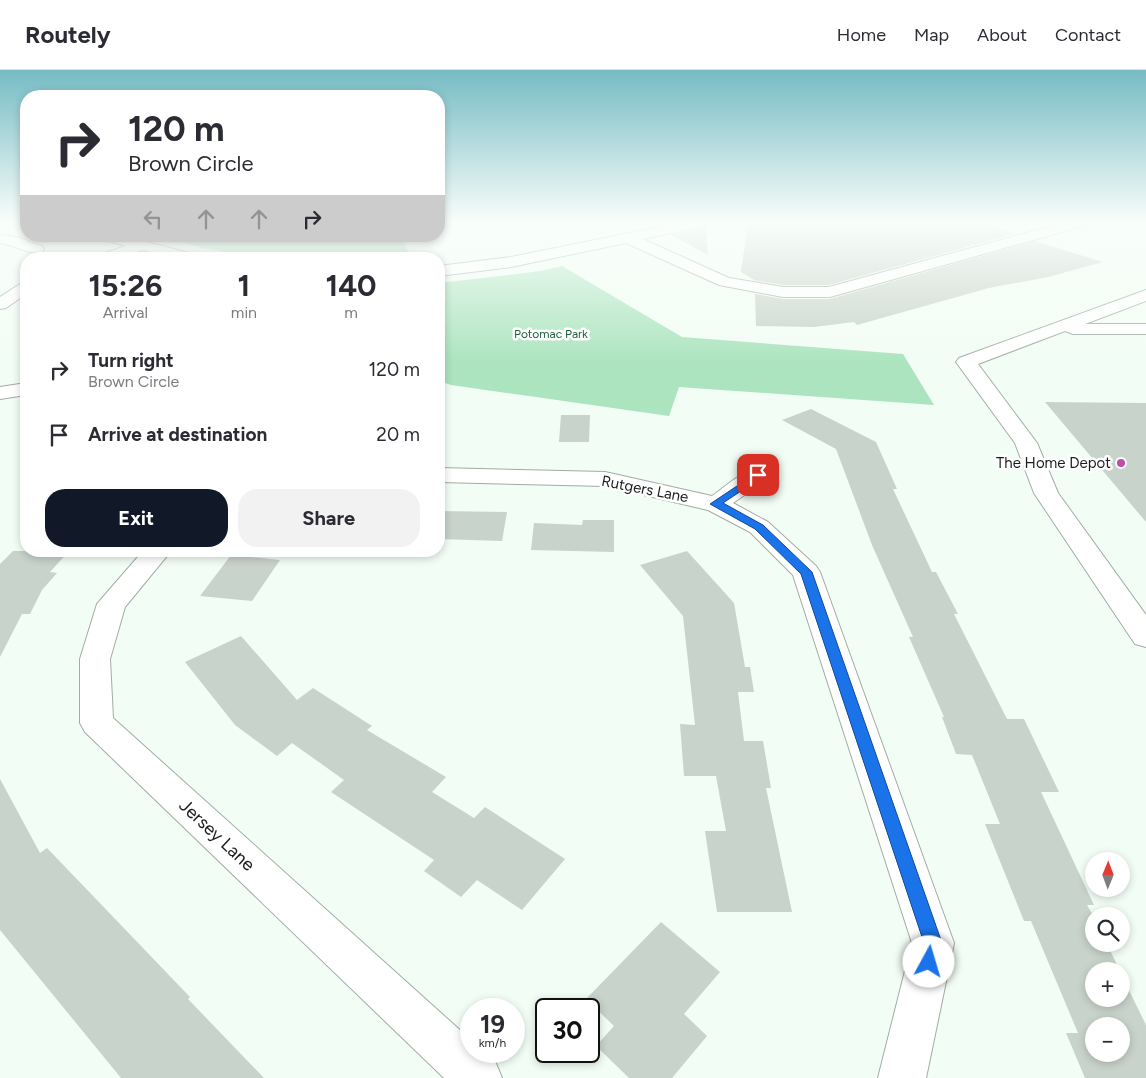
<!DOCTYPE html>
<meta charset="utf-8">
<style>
:root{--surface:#fff;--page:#f2f2f3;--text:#2b2b33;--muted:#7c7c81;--line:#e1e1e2;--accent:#111827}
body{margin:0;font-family:Figtree,sans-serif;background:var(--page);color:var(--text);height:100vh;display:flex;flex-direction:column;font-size:19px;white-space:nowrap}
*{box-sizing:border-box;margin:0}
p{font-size:16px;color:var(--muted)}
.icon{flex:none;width:28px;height:28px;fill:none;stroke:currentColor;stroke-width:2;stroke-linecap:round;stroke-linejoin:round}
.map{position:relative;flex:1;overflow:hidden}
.side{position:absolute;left:20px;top:182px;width:425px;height:305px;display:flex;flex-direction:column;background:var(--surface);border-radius:20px;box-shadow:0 2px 8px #0003}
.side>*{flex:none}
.guide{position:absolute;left:20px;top:20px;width:425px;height:152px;border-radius:20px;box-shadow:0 2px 8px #0003;background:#fff;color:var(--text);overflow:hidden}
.needle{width:32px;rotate:1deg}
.tools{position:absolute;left:1085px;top:782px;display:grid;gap:10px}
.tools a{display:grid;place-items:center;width:45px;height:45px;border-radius:50%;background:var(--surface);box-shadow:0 2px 8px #0003;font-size:25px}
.speed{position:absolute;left:460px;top:928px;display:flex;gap:10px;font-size:25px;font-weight:700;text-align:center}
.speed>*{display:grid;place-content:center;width:65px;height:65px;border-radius:50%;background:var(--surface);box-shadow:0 2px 8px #0003;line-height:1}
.speed small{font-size:12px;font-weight:400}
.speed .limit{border:2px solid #111;border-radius:8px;background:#fff;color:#111}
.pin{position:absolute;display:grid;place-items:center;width:42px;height:42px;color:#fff;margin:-21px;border-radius:10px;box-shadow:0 2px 8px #0006}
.me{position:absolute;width:55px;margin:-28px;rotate:6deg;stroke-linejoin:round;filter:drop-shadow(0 0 4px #0008)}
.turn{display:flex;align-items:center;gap:18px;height:105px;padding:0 25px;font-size:22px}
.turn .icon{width:65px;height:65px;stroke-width:2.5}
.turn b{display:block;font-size:35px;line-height:42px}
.lanes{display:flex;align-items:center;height:48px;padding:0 25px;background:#0003;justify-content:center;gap:25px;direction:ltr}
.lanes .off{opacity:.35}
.eta{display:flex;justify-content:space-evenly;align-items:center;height:85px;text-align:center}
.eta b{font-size:30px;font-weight:700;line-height:35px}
.button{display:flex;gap:10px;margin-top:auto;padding:10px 25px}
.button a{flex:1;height:58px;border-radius:20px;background:var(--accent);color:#fff;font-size:20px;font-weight:700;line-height:58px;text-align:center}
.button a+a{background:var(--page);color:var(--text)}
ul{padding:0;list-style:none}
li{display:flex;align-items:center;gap:15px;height:65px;padding:0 25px}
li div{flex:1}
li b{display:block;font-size:19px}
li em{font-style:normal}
header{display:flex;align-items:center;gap:30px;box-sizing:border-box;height:70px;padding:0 25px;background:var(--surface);border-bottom:1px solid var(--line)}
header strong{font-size:24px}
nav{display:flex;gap:28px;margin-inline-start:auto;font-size:18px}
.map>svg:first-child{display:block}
.green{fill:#ace4bf}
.building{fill:#c8d3cb;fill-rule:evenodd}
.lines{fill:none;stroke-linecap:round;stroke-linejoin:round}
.minor-casing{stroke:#a2aca5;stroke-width:2}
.minor{fill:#fff;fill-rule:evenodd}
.route{fill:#1a73e8;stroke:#114b97}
.poi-dot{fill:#be4da9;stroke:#fff;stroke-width:2}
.labels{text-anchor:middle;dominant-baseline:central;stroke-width:5;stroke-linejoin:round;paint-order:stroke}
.far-park-label{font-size:12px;fill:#1f603c;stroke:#fff}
.poi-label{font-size:15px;fill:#1a1d1b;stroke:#fff;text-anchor:end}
.street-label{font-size:15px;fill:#1a1d1b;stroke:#fff}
.near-street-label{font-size:18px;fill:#1a1d1b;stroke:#fff}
</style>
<header>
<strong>Routely</strong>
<nav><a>Home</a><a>Map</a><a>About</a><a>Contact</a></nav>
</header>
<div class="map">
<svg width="1146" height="1008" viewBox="0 0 1146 1008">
<rect width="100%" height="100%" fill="#f2fdf5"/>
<path class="green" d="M 159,166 L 400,166 L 412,189 L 261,189 L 203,178 Z
M 562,196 L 682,267 L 903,284 L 934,335 L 679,317 L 669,346 L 451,315 L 439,311 L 439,213 L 541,201 Z"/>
<path class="building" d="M 748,152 L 981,152 L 1014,164 L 829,215 L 783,215 L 754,210 L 741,202 Z
M 706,158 L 708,185 L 671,165 L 705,158 Z
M 1035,171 L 1103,192 L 1048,207 L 989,218 L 857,255 L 854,252 L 814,257 L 756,256 L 755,224 L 783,229 L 830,229 Z
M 1045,332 L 1146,333 L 1146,452 Z
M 811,339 L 876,372 L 897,419 L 893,419 L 932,502 L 936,502 L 958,544 L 954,544 L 1007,649 L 1024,649 L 1059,722 L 1041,722 L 1094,835 L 1087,835 L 1094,847 L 1094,874 L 1107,874 L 1120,901 L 1094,901 L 1094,929 L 1121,929 L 1121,904 L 1146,955 L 1146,1008 L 1085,1008 L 1066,963 L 1078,963 L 1031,851 L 1024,851 L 985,754 L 1000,754 L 972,685 L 956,684 L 942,647 L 944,647 L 909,567 L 913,567 L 872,475 L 836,379 L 782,350 ZM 1094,956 L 1121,956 L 1121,984 L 1094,984 Z
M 561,345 L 590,345 L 589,372 L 559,372 Z
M 439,441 L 507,442 L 502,471 L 439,469 Z
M 583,450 L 614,450 L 614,482 L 531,480 L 534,453 L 582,455 Z
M 13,481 L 69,481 L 50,502 L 57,503 L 42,520 L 30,544 L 22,544 L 0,587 L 0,494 Z
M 687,481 L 734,533 L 745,597 L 750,597 L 754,622 L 738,622 L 744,671 L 763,671 L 771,718 L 766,718 L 792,842 L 717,842 L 705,761 L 726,761 L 716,706 L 684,706 L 680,654 L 695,655 L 683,546 L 640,495 Z
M 231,485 L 280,490 L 252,531 L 200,526 Z
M 241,566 L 297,630 L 313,618 L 372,656 L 367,660 L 446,707 L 432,722 L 474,748 L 485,737 L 565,789 L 522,840 L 477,810 L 461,827 L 424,801 L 434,790 L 331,722 L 344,710 L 292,673 L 277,686 L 235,655 L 185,592 Z
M 0,709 L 40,783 L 47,778 L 190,927 L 188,929 L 264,1008 L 121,1008 L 0,860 Z
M 661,852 L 720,902 L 684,944 L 707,966 L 672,1008 L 629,1008 L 596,976 L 614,956 L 586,929 Z"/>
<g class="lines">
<defs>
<path id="minor" d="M 684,152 L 712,152 L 705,156 L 643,169 L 729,208 L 783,217 L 829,217 L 1066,152 L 1089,152 L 1087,155 L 830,227 L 783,227 L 719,215 L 626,173 L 511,197 L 439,206 L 439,196 L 511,187 Z
M 0,165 L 17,167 L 42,176 L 44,179 L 42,182 C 29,185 14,175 0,173 Z
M 100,166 L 125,166 L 200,186 L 202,189 L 176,189 L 143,180 L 116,189 L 93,189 L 95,186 L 126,176 L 102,169 Z
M 26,212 L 26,224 L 6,238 L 0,239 L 0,227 L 20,214 Z
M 1146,220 L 1146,231 L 1085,254 L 1146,254 L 1146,264 L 1073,264 L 1065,261 L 978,294 L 1037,373 L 1058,423 L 1146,545 L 1146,577 L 1135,574 L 1034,423 L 1015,373 L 956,292 L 959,288 Z
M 26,313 L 26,325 L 0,329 L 0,317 Z
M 439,398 L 605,402 L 712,426 C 728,415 747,395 766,400 L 770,405 L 766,410 L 733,433 L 768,452 L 816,496 L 820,502 L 954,873 L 926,1008 L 878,1008 L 912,873 L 793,505 L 750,462 L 708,440 L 605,416 L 439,412 Z
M 143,481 L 171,481 L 125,537 L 110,589 L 113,648 L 471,970 L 471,981 L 483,981 L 495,991 L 502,1008 L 444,1008 L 85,662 L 80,653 L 80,589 L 97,534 Z"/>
</defs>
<use href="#minor" class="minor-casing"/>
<use href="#minor" class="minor"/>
</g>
<linearGradient id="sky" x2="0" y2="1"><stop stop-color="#76bbc4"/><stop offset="0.52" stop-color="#f9fefa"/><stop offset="1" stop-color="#f9fefa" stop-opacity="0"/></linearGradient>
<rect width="1146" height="293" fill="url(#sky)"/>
<path class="route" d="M 758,402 L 763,405 L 762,407 L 723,433 L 763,455 L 812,502 L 942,873 L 935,899 L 929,901 L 922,899 L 920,892 L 924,873 L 801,504 L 755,459 L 710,434 Z"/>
<circle class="poi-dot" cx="1121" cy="393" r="5"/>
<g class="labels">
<g class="far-park-label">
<text x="551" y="264">Potomac Park</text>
</g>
<g class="poi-label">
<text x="1111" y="393">The Home Depot</text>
</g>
<g class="street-label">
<text transform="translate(645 419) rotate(11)">Rutgers Lane</text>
</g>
<g class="near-street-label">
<text transform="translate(217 765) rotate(43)">Jersey Lane</text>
</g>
</g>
</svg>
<div class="tools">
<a><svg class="needle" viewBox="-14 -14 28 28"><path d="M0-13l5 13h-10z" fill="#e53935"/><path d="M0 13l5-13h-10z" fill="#7c7c81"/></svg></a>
<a><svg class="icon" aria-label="search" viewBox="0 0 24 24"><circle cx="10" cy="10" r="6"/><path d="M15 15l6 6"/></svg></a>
<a>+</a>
<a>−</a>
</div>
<div class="speed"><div>19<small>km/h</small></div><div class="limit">30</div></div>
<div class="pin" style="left:758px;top:405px;background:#d93025"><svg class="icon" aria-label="arrive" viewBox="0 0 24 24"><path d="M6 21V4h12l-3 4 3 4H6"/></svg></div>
<svg class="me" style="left:929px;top:892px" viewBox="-20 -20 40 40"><circle r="19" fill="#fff"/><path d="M0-13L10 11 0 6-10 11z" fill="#1a73e8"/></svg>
<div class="guide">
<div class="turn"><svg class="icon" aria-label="right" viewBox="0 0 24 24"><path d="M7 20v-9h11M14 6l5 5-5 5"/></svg><div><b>120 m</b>Brown Circle</div></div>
<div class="lanes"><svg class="icon off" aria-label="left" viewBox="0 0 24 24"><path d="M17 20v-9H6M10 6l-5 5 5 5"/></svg><svg class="icon off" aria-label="ahead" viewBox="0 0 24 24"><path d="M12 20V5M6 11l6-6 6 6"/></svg><svg class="icon off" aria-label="ahead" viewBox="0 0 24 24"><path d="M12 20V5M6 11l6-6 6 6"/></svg><svg class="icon" aria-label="right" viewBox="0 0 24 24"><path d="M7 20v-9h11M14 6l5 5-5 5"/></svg></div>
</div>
<section class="side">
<div class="eta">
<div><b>15:26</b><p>Arrival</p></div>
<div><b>1</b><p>min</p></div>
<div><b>140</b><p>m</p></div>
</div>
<ul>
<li><svg class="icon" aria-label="right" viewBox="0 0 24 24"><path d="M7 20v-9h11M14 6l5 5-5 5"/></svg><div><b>Turn right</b><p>Brown Circle</p></div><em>120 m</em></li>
<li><svg class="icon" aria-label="arrive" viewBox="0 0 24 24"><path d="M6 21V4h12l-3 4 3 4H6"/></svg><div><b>Arrive at destination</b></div><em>20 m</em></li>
</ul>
<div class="button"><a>Exit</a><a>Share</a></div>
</section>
</div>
